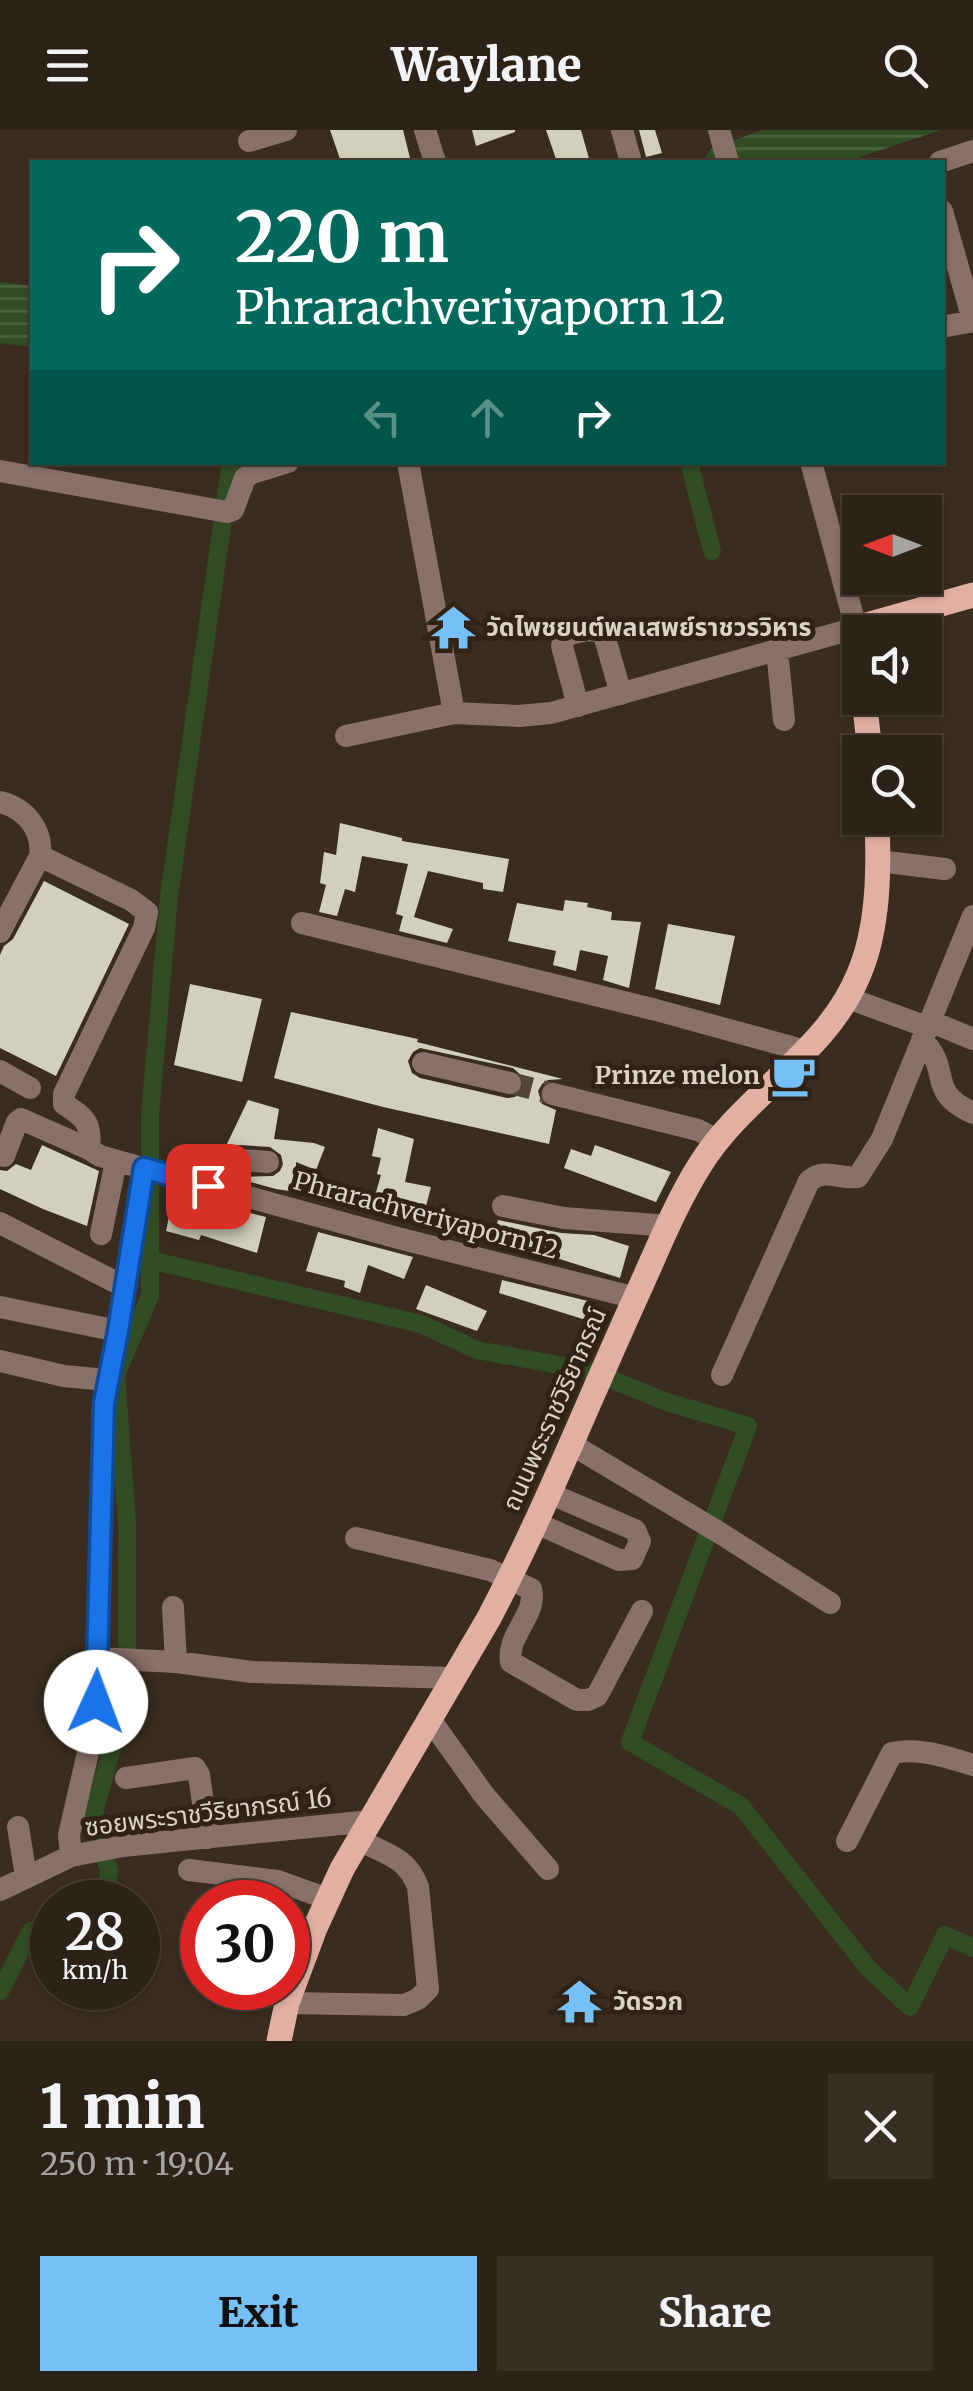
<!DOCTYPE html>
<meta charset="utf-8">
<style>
:root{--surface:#2c2217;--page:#382f24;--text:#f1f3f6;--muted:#a6a4a1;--line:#483f36;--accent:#75c0f6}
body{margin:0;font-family:Merriweather,"Noto Sans Thai",serif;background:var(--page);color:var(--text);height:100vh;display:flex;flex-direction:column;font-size:38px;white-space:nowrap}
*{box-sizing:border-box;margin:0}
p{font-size:32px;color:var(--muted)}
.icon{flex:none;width:55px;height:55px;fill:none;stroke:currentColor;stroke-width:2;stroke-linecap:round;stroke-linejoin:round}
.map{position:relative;height:1911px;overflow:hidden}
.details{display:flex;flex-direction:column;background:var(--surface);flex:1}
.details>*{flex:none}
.top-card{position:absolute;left:30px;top:30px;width:915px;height:305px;border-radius:0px;box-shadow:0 2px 8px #0004,0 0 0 2px var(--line);background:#00695c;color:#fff;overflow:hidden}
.needle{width:65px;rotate:270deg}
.controls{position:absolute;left:842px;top:365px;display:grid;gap:20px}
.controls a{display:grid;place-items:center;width:100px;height:100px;border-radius:0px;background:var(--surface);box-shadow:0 2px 8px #0004,0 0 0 2px var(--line);font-size:50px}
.speed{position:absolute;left:30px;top:1750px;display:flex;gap:20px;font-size:50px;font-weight:700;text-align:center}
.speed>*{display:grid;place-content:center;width:130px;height:130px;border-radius:50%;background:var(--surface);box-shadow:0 2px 8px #0004,0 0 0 2px var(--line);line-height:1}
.speed small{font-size:25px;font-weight:400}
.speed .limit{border:15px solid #d22;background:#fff;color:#111}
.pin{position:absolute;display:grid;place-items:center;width:85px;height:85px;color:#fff;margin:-42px;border-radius:20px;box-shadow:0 5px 15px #0006}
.me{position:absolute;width:110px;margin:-55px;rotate:2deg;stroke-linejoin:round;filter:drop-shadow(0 0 8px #0008)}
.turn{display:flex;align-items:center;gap:35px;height:210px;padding:0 40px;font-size:45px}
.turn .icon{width:130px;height:130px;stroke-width:2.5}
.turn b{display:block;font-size:70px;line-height:85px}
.lanes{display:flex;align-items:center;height:95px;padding:0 40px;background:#0003;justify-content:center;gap:50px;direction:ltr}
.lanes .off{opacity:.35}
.round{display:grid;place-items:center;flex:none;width:105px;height:105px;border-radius:0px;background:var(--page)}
.overview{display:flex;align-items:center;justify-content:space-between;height:170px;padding:0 40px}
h1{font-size:60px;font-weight:800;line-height:75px}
.primary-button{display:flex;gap:20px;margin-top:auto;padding:20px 40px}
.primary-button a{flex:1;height:115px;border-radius:0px;background:var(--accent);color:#111;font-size:40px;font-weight:800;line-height:115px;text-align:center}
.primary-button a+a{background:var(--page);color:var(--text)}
header{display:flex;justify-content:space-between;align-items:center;height:130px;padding:0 40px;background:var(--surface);font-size:45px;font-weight:800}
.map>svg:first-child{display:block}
.water{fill:url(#water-rules)}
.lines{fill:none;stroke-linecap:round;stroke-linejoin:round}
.canal{stroke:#304d24;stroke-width:18}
.building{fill:#d2d0ba;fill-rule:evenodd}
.minor-tunnel{stroke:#524638;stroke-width:22;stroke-dasharray:22 11;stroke-linecap:butt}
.minor{stroke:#89706a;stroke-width:22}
.major{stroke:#e2afa3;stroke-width:25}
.route-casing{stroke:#114b97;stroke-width:25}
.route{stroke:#1a73e8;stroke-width:18}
.labels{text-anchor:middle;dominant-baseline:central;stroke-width:10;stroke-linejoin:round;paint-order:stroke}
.poi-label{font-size:25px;font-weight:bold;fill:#dad2c9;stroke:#302315;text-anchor:start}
.street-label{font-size:25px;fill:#dad2c9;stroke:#302315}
</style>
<header><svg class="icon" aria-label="menu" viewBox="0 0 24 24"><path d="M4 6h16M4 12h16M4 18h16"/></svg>Waylane<svg class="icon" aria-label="search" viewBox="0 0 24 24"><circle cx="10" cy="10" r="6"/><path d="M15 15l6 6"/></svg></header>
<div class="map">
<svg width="973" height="1911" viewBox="0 0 973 1911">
<defs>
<pattern id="water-rules" width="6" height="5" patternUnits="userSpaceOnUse" patternTransform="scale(2.5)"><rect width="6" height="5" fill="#304d24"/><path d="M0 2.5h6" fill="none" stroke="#4d6642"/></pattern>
</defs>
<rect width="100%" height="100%" fill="#3a2d1f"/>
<path class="water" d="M 763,0 L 941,0 L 845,32 L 701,32 L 712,18 Z
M 0,152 L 32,156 L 32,217 L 0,213 Z"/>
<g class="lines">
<path class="canal" d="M 689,332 L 712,421
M 150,1130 L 421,1194 L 477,1220 L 591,1241 L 667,1272 L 748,1296 L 630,1612 L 741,1676 L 868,1838 L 910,1877 L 945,1805 L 973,1818
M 105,1772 L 109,1741 L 93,1687 L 127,1563 L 127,1393 L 116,1245 L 150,1166 L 150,985 L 169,766 L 231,332
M 0,1861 L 31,1801 L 52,1796"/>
</g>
<path class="building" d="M 330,0 L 403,0 L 411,32 L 341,32 Z
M 472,0 L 515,0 L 515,2 L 476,16 Z
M 546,0 L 581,0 L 590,32 L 557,32 Z
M 639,0 L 655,0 L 662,23 L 646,27 Z
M 340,693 L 402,708 L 402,711 L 509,729 L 503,762 L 483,759 L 483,753 L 428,741 L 414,787 L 453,799 L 447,813 L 399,801 L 403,786 L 396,784 L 408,734 L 362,726 L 355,762 L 345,759 L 337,786 L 319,782 L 326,755 L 320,753 L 324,722 L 336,725 Z
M 44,751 L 129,794 L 56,946 L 0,918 L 0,825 L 4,816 L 13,809 Z
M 565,770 L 588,773 L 587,777 L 612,782 L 611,790 L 641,792 L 629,858 L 603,850 L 608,826 L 580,820 L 576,841 L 553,835 L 556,821 L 508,811 L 517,773 L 563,781 Z
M 668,794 L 735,806 L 720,875 L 655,859 Z
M 190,854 L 262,869 L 242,952 L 174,935 Z
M 291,882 L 418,909 L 417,912 L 563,949 L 548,950 L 542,954 L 538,961 L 542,974 L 556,980 L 549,1014 L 383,977 L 274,948 ZM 420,918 L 513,938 L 524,948 L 524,957 L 515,967 L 507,968 L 420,948 L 412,943 L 408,931 L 413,922 Z
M 248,970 L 279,979 L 274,1009 L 314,1013 L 325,1017 L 316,1040 L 296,1032 L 296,1062 L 276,1059 L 232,1047 L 273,1046 L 280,1041 L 283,1034 L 281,1025 L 270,1017 L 239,1015 L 225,1018 Z
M 378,998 L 414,1009 L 405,1052 L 431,1057 L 423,1088 L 372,1076 L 381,1045 L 377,1044 L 381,1028 L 372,1026 Z
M 42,1015 L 99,1041 L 87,1096 L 43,1079 L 0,1059 L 0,1040 L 7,1041 L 16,1034 L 31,1040 Z
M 595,1015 L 671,1042 L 656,1072 L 564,1038 L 571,1019 L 591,1026 Z
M 174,1063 L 230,1081 L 231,1078 L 266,1087 L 257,1123 L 201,1105 L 199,1110 L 166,1101 Z
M 498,1090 L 561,1103 L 594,1105 L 629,1116 L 620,1148 L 493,1108 Z
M 318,1102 L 413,1127 L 404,1149 L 368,1135 L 360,1163 L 344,1157 L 345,1151 L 306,1141 Z
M 502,1150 L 592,1172 L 586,1190 L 499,1163 Z
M 426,1155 L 487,1181 L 477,1201 L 416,1179 Z"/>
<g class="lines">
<path class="minor-tunnel" d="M 510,953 L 553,964"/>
<path class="minor" d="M 425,0 L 435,32
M 622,0 L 631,32
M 719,0 L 728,32
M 249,11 L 286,0
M 940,32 L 973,21
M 942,81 L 973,190
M 942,197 L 973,191
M 408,332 L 454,583
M 0,341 L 227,382 L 233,380 L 245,348 L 252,343 L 288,332
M 777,520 L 784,590
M 925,541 L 926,545
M 578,576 L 562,516 L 564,506 C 577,502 592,496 604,505 L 621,564
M 346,606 L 454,583 L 519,586 L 551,583 L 856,498 L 811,332
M 0,672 C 25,678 43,699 40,726 L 0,802
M 40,726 L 131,770 L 147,782 L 144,798 L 64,964 L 64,974 C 85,988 92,992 89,1019 L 100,1026 L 168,1045 L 398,1108 L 636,1168
M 878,731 L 945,739
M 302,793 L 656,880 L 806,921
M 848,868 L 927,897
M 930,891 L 973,909
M 922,910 C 953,941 925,961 973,983
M 423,933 L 510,953
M 0,941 L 30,958
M 553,964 L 698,1000 L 717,1010
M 4,1026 L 17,992 L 21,989 L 89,1019
M 208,1056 C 220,1024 239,1030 268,1032
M 503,1076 L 564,1088 L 669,1096
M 0,1093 L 125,1157
M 101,1104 L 116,1031
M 0,1177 L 118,1201
M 0,1231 L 64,1246 L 107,1250
M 722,1245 L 809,1051 C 825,1037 840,1050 858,1047 L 882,1009 L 973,786
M 571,1314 L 720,1403 L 830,1473
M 536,1393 L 619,1430 L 632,1429 L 640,1411 L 635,1400 L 551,1364
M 356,1408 L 490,1440 L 531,1459 C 538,1484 506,1505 511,1532 L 577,1570 L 588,1570 L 597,1566 L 642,1481
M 173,1477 L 176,1532
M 98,1528 L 176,1532 L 252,1542 L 453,1548
M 429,1588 L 484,1665 L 548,1739
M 126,1648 L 195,1638 L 199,1645 L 208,1708
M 18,1697 L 26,1746
M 847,1711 L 892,1623 C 919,1617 947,1627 973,1635
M 71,1726 L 69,1705 L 90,1614 L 96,1573 L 103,1273 L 118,1201 L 144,1038
M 189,1740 L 278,1751 L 328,1769
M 0,1760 L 71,1726 L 123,1716 L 370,1691
M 287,1873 L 404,1875 L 418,1869 L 428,1859 L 418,1757 C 407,1727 386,1724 359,1710"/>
<path class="major" d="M 860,532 L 856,498 L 973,465
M 864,568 L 870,622
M 279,1911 L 287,1873 L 315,1798 L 342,1739 L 489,1488 C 543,1385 586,1277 634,1171 C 655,1126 673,1078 700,1035 C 744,964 827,923 859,844 C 879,797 879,738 877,688"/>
</g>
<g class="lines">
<defs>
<path id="route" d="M 96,1572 L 104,1273 L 118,1201 L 144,1038 L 208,1056"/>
</defs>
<use href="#route" class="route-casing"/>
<use href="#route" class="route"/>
</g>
<defs>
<symbol id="temple-bare" viewBox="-9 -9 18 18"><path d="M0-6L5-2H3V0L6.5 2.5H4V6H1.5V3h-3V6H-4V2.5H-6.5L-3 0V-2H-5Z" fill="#75c0f6" stroke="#302315" stroke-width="2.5" paint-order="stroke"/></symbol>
<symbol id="cafe-bare" viewBox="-9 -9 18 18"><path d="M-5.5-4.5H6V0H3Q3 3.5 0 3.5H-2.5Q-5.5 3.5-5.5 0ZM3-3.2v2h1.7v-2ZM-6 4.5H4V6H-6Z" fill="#75c0f6" stroke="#302315" stroke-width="2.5" paint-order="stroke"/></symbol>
</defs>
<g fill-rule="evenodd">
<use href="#temple-bare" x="422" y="466" width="63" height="63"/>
<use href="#cafe-bare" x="762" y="914" width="63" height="63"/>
<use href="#temple-bare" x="548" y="1840" width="63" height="63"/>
</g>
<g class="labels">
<g class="poi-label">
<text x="486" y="497">วัดไพชยนต์พลเสพย์ราชวรวิหาร</text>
<text x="760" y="945" text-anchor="end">Prinze melon</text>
<text x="613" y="1871">วัดรวก</text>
</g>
<g class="street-label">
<text transform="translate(426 1085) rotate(15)">Phrarachveriyaporn 12</text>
<text transform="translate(554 1279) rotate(-66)">ถนนพระราชวิริยาภรณ์</text>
<text transform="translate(208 1682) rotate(-7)">ซอยพระราชวีริยาภรณ์ 16</text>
</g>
</g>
</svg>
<div class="controls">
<a><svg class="needle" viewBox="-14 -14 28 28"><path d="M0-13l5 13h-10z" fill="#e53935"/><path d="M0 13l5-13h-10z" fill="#a6a4a1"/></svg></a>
<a><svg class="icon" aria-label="sound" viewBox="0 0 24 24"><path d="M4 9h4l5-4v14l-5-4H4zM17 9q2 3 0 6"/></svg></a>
<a><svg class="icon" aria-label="search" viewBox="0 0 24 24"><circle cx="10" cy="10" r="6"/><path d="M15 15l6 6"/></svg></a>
</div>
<div class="speed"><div>28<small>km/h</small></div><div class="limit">30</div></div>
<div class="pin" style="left:208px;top:1056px;background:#d93025"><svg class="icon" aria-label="arrive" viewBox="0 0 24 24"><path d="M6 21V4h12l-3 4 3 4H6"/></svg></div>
<svg class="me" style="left:96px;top:1572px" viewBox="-20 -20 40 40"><circle r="19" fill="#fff"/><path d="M0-13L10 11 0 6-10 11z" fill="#1a73e8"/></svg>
<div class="top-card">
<div class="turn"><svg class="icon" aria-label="right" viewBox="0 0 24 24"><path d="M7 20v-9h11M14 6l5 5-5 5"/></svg><div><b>220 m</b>Phrarachveriyaporn 12</div></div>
<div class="lanes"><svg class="icon off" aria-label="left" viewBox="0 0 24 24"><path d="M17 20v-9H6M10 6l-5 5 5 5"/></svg><svg class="icon off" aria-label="ahead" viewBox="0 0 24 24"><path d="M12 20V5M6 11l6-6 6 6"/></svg><svg class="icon" aria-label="right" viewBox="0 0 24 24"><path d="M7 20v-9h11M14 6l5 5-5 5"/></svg></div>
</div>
</div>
<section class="details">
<div class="overview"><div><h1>1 min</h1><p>250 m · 19:04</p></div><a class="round"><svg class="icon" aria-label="close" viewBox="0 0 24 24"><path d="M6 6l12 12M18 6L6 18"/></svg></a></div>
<div class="primary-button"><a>Exit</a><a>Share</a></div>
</section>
